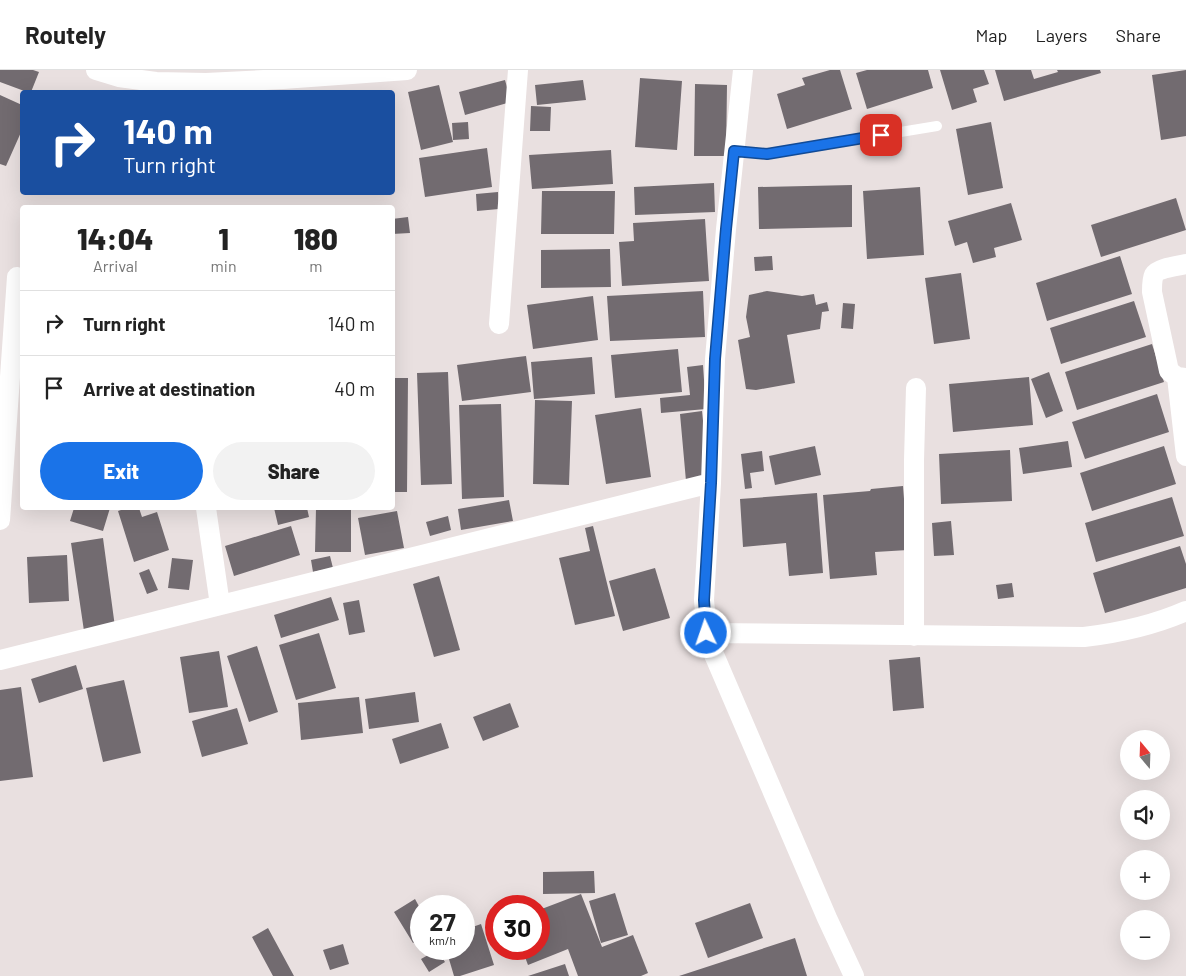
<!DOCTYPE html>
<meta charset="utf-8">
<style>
:root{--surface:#fff;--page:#f2f2f2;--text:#222;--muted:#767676;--line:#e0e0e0;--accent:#1a73e8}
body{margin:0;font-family:Barlow,sans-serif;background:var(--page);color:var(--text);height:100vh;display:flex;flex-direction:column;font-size:19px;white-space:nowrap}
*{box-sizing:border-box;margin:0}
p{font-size:16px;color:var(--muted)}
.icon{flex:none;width:28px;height:28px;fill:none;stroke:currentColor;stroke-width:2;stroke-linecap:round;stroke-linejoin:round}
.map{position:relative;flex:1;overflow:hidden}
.sheet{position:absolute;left:20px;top:135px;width:375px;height:305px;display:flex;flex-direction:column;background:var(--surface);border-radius:5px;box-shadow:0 5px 20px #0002}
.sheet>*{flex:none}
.hud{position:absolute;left:20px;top:20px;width:375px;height:105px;border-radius:5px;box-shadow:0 5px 20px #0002;background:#1a4fa0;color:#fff;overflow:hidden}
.needle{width:32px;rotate:341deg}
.buttons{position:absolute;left:1120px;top:660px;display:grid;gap:10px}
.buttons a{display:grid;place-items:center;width:50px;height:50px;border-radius:50%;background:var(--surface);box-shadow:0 5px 20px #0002;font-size:25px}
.speed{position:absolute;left:410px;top:825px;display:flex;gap:10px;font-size:25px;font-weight:700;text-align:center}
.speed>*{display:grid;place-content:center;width:65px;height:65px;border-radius:50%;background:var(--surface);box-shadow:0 5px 20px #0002;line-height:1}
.speed small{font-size:12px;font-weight:400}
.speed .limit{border:8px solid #d22;background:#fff;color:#111}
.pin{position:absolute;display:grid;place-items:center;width:42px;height:42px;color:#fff;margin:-21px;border-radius:10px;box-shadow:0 2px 8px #0006}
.me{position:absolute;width:55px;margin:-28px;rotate:357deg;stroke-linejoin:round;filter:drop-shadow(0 0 4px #0008)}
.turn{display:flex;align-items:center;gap:18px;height:105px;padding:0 20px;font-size:22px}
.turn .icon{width:65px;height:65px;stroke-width:2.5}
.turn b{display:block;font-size:35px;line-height:42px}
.eta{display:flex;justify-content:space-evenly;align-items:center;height:85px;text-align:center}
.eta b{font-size:30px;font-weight:800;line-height:35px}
.button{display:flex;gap:10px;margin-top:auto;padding:10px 20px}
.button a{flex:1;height:58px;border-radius:30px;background:var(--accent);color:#fff;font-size:20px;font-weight:800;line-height:58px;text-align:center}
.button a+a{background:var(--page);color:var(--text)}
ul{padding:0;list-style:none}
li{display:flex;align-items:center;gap:15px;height:65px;padding:0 20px;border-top:1px solid var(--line)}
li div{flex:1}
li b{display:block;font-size:19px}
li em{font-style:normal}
header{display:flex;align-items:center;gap:30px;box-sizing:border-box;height:70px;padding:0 25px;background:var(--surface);border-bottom:1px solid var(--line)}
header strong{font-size:24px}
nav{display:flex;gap:28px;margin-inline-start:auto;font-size:18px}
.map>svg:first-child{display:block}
.building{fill:#726b70}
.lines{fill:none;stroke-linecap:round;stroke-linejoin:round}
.lane{stroke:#fff;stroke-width:10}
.street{stroke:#fff;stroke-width:20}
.route-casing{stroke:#114b97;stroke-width:12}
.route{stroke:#1a73e8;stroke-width:9}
</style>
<header>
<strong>Routely</strong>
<nav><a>Map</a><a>Layers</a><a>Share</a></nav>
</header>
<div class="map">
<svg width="1186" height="906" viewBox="0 0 1186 906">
<rect width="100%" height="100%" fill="#e9e0e0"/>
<path class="building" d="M 0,0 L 33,0 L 39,2 L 31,22 L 27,22 L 0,12 Z
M 830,0 L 840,0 L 852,39 L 787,59 L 777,24 L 805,15 L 802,8 Z
M 867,0 L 928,0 L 933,18 L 867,39 L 856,3 Z
M 940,0 L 984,0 L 989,14 L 973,19 L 977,32 L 952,40 Z
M 995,0 L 1031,0 L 1034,9 L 1058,2 L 1057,0 L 1100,0 L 1101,3 L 1004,31 Z
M 1186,0 L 1186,66 L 1161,70 L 1152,5 Z
M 640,8 L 682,11 L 677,80 L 635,77 Z
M 505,10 L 511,32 L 465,45 L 459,22 Z
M 583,10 L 586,30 L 537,35 L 535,15 Z
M 695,14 L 727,15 L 726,86 L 694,86 Z
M 439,15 L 453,72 L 421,80 L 408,22 Z
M 0,25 L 22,35 L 22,60 L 6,96 L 0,94 Z
M 531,36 L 551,37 L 550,61 L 530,61 Z
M 468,52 L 469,69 L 453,70 L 452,53 Z
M 991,52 L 1003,118 L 968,125 L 956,59 Z
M 487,78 L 492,117 L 425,127 L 419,88 Z
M 611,80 L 613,114 L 532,119 L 529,85 Z
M 714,113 L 715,142 L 635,145 L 634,117 Z
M 852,115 L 852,157 L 759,159 L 758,117 Z
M 920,117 L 924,185 L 867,189 L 863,121 Z
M 542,121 L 615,121 L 614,164 L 541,164 Z
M 498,122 L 499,139 L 477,141 L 476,124 Z
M 1176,128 L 1186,160 L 1101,187 L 1091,155 Z
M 1011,133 L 1022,170 L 994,178 L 996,187 L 973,193 L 967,172 L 955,176 L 948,151 Z
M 408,147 L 410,163 L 392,164 L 392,149 Z
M 705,149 L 709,211 L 622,216 L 619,172 L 634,171 L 633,153 Z
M 610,179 L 611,217 L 541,218 L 541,180 Z
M 772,186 L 773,200 L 755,201 L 754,187 Z
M 1120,186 L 1132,224 L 1047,251 L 1036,213 Z
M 961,203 L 970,269 L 934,274 L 925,208 Z
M 703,221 L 705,267 L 610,271 L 607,226 Z
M 767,221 L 802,226 L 814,224 L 816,235 L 827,232 L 829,241 L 822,242 L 820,259 L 787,265 L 795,313 L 756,320 L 746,319 L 738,270 L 750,267 L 746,247 L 749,225 Z
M 593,226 L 598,270 L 533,279 L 527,235 Z
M 1134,231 L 1146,267 L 1061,294 L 1050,258 Z
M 843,233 L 855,234 L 853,259 L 841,258 Z
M 1152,274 L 1164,312 L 1077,340 L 1065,302 Z
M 678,279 L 682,322 L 615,328 L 611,285 Z
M 526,286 L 531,322 L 462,331 L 457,295 Z
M 592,287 L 595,324 L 534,329 L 531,292 Z
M 703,295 L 706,339 L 661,343 L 660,328 L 690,325 L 687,297 Z
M 448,302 L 452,414 L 421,415 L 417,303 Z
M 1049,302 L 1063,341 L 1046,348 L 1031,309 Z
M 1029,307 L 1033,355 L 953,362 L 949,314 Z
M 392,308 L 408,308 L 407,422 L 392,422 Z
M 1157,324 L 1169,362 L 1085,389 L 1072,352 Z
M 535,330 L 572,331 L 569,415 L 533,414 Z
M 501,334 L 504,427 L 462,429 L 459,335 Z
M 641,338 L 651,407 L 606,414 L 595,345 Z
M 702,341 L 709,409 L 686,411 L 680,344 Z
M 1068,371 L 1072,397 L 1023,404 L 1019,378 Z
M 815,376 L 821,405 L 775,415 L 769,386 Z
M 1164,376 L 1176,414 L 1092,441 L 1080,403 Z
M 1010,380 L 1012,431 L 941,434 L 939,384 Z
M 762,381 L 764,401 L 750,403 L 752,418 L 745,419 L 741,384 Z
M 903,416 L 908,480 L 875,482 L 877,505 L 830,509 L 823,425 L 870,421 L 871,419 Z
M 817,423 L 823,503 L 789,506 L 786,473 L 743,477 L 740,429 Z
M 1172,427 L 1184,466 L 1096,492 L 1085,453 Z
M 509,430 L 513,451 L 461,460 L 458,439 Z
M 74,438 L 110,438 L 103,461 L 70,451 Z
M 127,438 L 139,438 L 142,447 L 157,442 L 169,480 L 134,492 L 118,441 Z
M 274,438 L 307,438 L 309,447 L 278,455 Z
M 316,438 L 351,438 L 351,482 L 315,482 Z
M 397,441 L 404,478 L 365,485 L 358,448 Z
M 448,446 L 451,460 L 430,466 L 426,452 Z
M 951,451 L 954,485 L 934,486 L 932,453 Z
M 291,456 L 300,485 L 234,506 L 225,476 Z
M 593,456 L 615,546 L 575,555 L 559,488 L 590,481 L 585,458 Z
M 103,468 L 115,557 L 84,561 L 71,473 Z
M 1180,476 L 1186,494 L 1186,518 L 1105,543 L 1093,503 Z
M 67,485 L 69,531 L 29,533 L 27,487 Z
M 330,486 L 333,498 L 313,502 L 311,490 Z
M 172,488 L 193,490 L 189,520 L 168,518 Z
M 655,498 L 670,548 L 623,561 L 609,511 Z
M 149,499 L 158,520 L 147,524 L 139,503 Z
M 439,506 L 460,580 L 434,587 L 413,514 Z
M 1012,513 L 1014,527 L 998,529 L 996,515 Z
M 331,527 L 339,550 L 281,568 L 274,545 Z
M 359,530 L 365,562 L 349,565 L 343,533 Z
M 319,563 L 336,618 L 296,630 L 279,575 Z
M 257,576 L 278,642 L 249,652 L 227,586 Z
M 219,581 L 228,637 L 189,643 L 180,587 Z
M 920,587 L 924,638 L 893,641 L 889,590 Z
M 76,595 L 83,619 L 39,633 L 31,609 Z
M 124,610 L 141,683 L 103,692 L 86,618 Z
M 21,617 L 33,707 L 0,711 L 0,620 Z
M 415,622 L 419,652 L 369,659 L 365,629 Z
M 359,627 L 363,663 L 301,670 L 298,633 Z
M 510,633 L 519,657 L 483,671 L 473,647 Z
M 237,638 L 248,674 L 202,687 L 192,651 Z
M 441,653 L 449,678 L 400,694 L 392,669 Z
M 594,801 L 595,823 L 543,824 L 543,802 Z
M 615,823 L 628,865 L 601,873 L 589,831 Z
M 581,824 L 602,877 L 633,865 L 648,903 L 641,906 L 578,906 L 568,879 L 528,895 L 522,879 L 539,879 L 539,840 Z
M 415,829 L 421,840 L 421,868 L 413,873 L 394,842 Z
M 750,833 L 763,868 L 708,888 L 695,853 Z
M 481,854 L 494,895 L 460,906 L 454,906 L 446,879 L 464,879 L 464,860 Z
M 268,858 L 294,906 L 273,906 L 252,867 Z
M 795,868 L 807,906 L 679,906 Z
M 343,874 L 349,894 L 330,900 L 323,880 Z
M 437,880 L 445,892 L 429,902 L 421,889 Z
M 565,894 L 569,906 L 528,906 Z"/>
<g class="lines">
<path class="lane" d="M 734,81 L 767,84 L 937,56"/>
<path class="street" d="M 96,0 L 119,7 L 156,12 L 206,13 L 283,9 L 407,0
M 743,0 L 726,159 L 715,289 L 711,413 L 704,530 L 707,563 L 712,580 L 827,848 L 854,906
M 1186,194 C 1178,196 1158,198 1154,205 C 1152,209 1152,216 1152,222 L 1169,301 L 1177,307 L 1186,308
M 499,254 L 518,0
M 1177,307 L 1186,386
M 206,438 L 220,535
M 0,450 L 17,207
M 707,563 L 1084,567 C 1118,563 1154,555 1186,541
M 914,566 L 914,390 L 916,318
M 0,590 L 711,413"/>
</g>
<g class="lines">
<defs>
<path id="route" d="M 706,563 L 704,530 L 711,413 L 715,289 L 726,159 L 734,81 L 767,84 L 881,65"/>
</defs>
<use href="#route" class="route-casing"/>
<use href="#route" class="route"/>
</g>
</svg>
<div class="buttons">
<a><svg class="needle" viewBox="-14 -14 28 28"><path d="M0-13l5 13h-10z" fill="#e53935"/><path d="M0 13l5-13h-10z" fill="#767676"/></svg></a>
<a><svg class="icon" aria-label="sound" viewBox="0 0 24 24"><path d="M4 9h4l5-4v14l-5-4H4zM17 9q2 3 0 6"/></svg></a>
<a>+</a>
<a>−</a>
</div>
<div class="speed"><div>27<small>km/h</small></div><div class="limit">30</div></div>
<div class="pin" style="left:881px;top:65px;background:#d93025"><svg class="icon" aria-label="arrive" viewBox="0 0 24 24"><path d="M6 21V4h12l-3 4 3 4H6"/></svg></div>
<svg class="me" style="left:706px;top:563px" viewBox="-20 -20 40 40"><circle r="17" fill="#1a73e8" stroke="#fff" stroke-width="3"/><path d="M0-11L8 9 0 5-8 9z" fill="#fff"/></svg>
<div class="hud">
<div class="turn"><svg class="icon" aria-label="right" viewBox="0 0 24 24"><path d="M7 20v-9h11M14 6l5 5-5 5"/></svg><div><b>140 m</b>Turn right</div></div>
</div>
<section class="sheet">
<div class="eta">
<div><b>14:04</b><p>Arrival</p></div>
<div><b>1</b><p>min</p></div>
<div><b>180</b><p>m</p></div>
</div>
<ul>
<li><svg class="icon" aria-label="right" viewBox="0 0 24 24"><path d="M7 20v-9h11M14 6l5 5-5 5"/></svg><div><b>Turn right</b></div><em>140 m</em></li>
<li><svg class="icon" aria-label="arrive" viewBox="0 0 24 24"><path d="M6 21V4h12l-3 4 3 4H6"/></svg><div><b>Arrive at destination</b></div><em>40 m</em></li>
</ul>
<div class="button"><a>Exit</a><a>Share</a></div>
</section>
</div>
